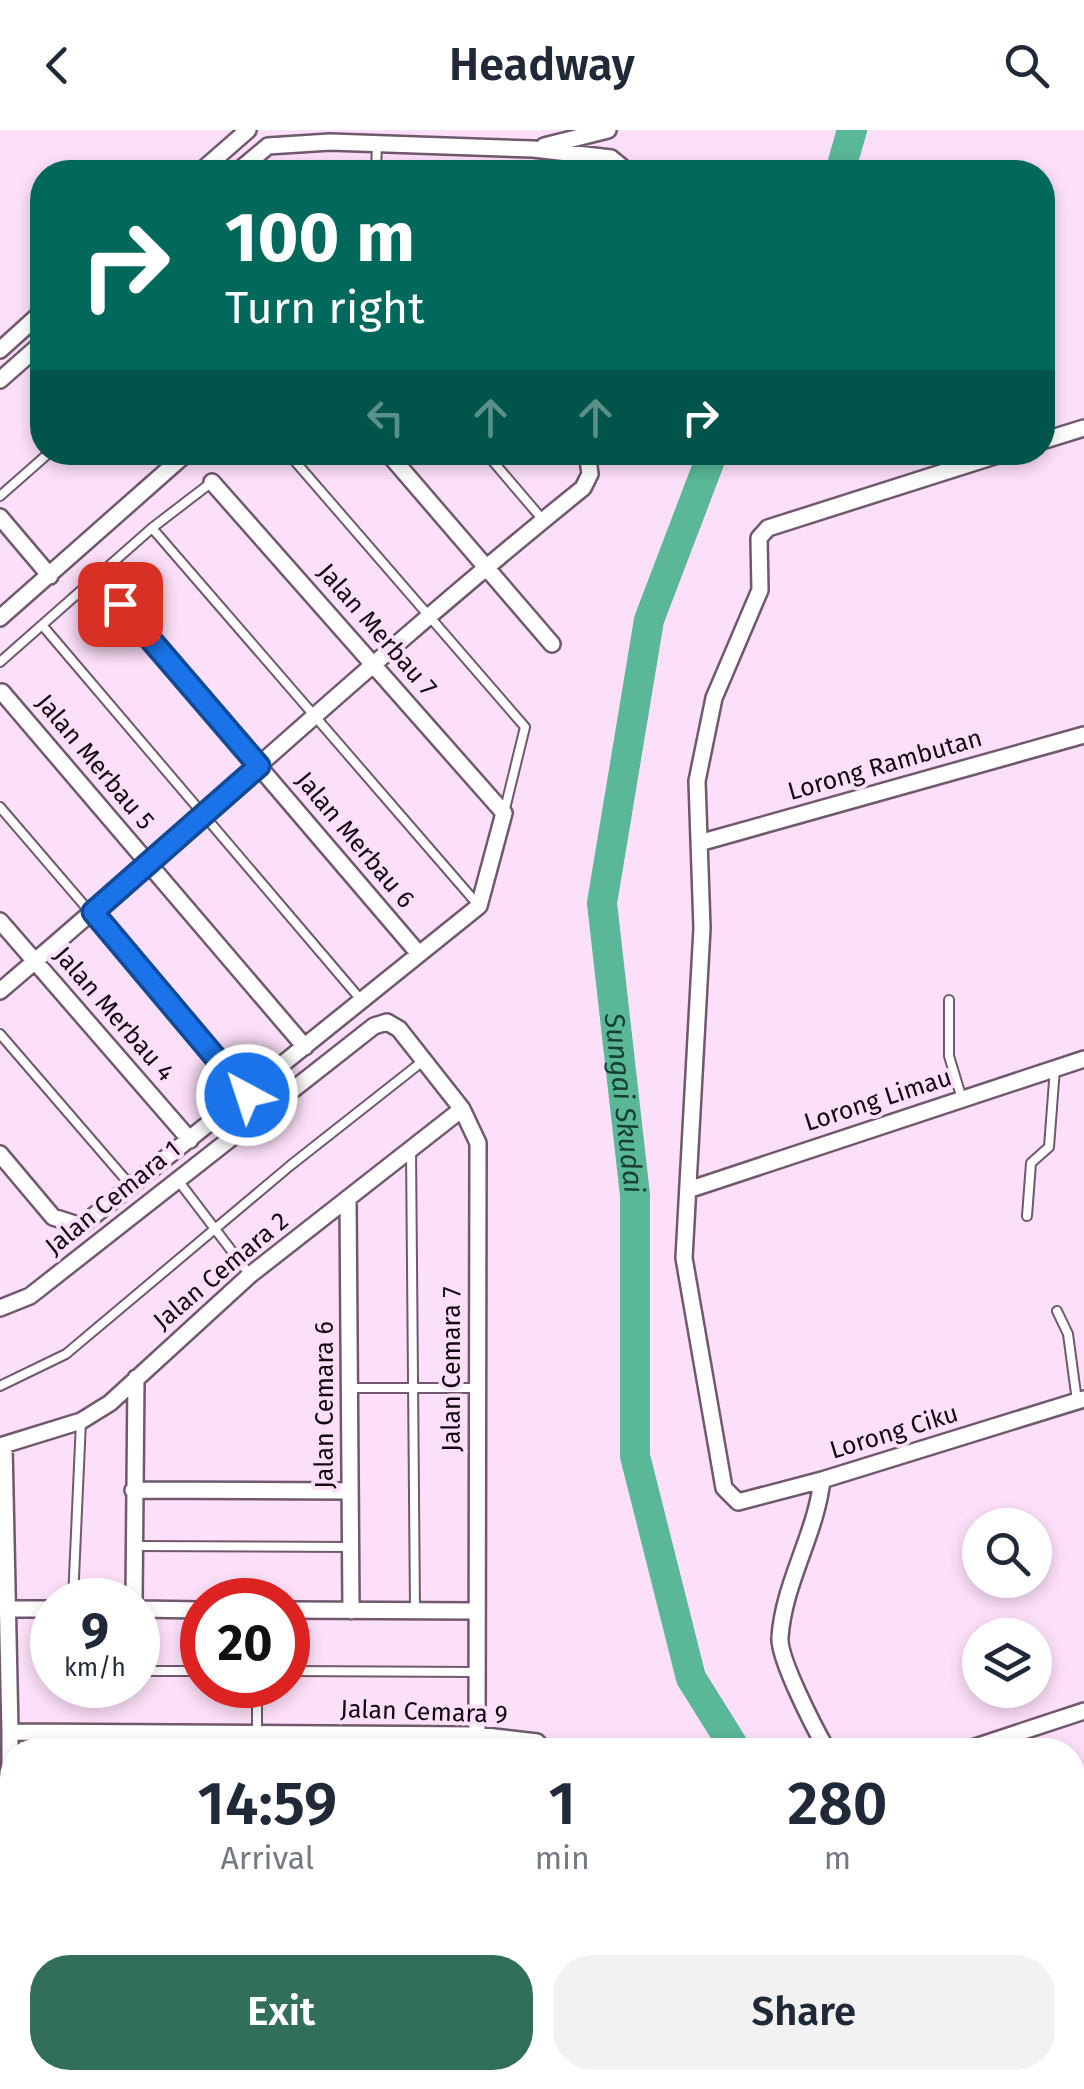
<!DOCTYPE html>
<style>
:root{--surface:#fff;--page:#f2f2f3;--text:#1f2937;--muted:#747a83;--accent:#326f5a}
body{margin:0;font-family:"Fira Sans",sans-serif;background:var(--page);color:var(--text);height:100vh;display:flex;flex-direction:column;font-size:38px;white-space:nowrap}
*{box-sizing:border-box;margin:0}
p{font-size:32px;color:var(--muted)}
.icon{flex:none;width:55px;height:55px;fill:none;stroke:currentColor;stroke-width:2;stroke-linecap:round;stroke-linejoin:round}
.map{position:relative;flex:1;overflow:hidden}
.details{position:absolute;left:0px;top:1608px;width:1085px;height:352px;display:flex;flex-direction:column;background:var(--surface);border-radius:40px 40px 0 0;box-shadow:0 5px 15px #0003}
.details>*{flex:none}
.top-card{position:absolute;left:30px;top:30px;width:1025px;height:305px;border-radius:40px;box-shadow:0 5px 15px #0003;background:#00695c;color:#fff;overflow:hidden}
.buttons{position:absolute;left:962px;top:1378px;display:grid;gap:20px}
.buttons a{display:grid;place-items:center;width:90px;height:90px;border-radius:50%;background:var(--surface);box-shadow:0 5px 15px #0003;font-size:50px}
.speed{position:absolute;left:30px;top:1448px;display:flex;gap:20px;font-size:50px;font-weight:700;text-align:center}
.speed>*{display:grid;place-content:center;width:130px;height:130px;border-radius:50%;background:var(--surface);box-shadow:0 5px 15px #0003;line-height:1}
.speed small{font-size:25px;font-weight:400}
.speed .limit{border:15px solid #d22;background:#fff;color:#111}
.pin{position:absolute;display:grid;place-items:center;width:85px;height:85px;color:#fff;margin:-42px;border-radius:20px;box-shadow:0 5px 15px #0006}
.me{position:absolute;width:110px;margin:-55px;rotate:320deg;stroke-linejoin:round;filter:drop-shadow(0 0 8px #0008)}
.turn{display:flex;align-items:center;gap:35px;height:210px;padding:0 30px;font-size:45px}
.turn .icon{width:130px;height:130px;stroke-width:2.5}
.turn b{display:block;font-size:70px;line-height:85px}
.lanes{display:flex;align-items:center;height:95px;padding:0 30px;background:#0003;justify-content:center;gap:50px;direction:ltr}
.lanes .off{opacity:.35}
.eta{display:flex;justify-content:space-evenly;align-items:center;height:170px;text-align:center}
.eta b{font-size:60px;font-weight:600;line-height:70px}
.action{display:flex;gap:20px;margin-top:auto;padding:20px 30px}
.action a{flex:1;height:115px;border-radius:40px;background:var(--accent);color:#fff;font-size:40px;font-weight:600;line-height:115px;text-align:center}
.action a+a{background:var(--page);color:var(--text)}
header{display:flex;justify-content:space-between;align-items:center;height:130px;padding:0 30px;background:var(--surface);font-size:45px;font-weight:600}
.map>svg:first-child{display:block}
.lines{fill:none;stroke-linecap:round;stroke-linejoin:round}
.stream{stroke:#5ab798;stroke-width:5}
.river{stroke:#5ab798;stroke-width:30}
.service-casing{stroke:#70586d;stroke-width:12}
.minor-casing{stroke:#70586d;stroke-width:20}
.service{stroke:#fff;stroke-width:8}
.minor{stroke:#fff;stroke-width:15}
.route-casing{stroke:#114b97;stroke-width:25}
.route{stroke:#1a73e8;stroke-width:18}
.labels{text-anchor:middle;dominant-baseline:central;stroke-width:8;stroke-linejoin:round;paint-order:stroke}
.street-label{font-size:25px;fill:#120811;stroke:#fcdff8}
.water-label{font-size:28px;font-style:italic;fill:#164032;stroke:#fcdff8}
</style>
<header><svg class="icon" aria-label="back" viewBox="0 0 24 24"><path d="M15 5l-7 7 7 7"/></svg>Headway<svg class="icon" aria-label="search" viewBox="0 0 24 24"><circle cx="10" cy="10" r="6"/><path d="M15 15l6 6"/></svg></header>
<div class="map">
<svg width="1084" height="1959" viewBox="0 0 1084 1959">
<rect width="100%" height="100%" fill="#fcdff8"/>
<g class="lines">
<path class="stream" d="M 847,1959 L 851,1948"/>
<g class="river">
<path d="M 840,42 L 852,0"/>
<path id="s1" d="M 713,322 L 649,490 L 602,773 L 635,1065 L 635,1326 L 691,1548 L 736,1620"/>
<path d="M 926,1948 L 932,1959"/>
</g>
<defs>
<path id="service" d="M 376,42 L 377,14
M 287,322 L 525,597 L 504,683
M 485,322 L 543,390
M 212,352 L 152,398 L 479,776
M 0,366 L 50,322
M 152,398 L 42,495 L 362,871
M 0,532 L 42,495
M 0,677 L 247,965
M 949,870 L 949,926 L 962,969
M 0,904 L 132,1057
M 411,1019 L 415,1480
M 177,1049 L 250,1145
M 1027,1086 L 1031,1033 L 1049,1017 L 1055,938
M 1057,1181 L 1068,1204 L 1077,1271
M 0,1256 L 66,1224 L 291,1035 L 423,931
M 350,1258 L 477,1258
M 134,1416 L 349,1417
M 73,1470 L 81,1291
M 47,1541 L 52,1541
M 138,1541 L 202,1541
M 288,1541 L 476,1542
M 257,1604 L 257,1555
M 67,1948 L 67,1959
M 187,1948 L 187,1959
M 298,1948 L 299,1959
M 420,1948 L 421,1959
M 541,1948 L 541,1959"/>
<path id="minor" d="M 544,16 L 608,0
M 200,42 L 248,0
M 237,42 L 268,16 L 330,12 L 533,19 L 611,28 L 628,42
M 0,220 L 42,182
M 0,250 L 42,213
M 1042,311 L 1084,298
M 387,322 L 552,514
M 1007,322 L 768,398 L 759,408 L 760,460 L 714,568 L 697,651 L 702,798 L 684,1128 L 724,1358 L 738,1372 L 822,1350 L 1084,1269
M 0,387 L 50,446
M 97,447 L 419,824
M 0,488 L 188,322
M 2,562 L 305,917
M 699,713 L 1084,605
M 0,791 L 190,1010
M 0,861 C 196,695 383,519 583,358 L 590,344 L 587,322
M 0,1024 L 53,1087 L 81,1096 L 479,776 L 504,683 L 212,352
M 688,1060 L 1084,929
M 348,1068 L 351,1481
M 0,1178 L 30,1166 L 374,896 L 387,892 L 399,899 L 462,979 L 478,1013 L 477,1605
M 4,1315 L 10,1602 L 10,1959
M 0,1316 L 81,1291 L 110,1273 L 250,1145 L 462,979
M 822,1350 C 816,1404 784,1452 780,1507 C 778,1528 815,1599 827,1620
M 133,1360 L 350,1361
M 134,1470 L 136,1248
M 7,1479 L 52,1479
M 138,1479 L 202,1480
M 288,1480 L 475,1481
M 10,1602 L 477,1605 L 537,1612 L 543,1620
M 966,1620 L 1084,1581
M 1072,1904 L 1084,1901
M 122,1948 L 122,1959
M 236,1948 L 237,1959
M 360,1948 L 360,1959
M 477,1948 L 477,1959
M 599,1948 L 599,1959
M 995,1948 L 1000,1959"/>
</defs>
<use href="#service" class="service-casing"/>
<use href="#minor" class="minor-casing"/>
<use href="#service" class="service"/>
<use href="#minor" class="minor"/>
</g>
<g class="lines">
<defs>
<path id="route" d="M 120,474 L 259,636 L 93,782 L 247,965"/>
</defs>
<use href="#route" class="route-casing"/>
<use href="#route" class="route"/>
</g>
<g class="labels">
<g class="street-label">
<text transform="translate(377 500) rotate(49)">Jalan Merbau 7</text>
<text transform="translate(95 632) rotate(50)">Jalan Merbau 5</text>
<text transform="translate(885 635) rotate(-16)">Lorong Rambutan</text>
<text transform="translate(355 710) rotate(50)">Jalan Merbau 6</text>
<text transform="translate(114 884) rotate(49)">Jalan Merbau 4</text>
<text transform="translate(878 970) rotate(-18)">Lorong Limau</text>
<text transform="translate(113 1068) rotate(-39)">Jalan Cemara 1</text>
<text transform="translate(221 1141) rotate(-40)">Jalan Cemara 2</text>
<text transform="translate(452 1239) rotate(-90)">Jalan Cemara 7</text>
<text transform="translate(325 1275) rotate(-90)">Jalan Cemara 6</text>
<text transform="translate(894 1302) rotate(-17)">Lorong Ciku</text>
<text transform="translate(424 1582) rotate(2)">Jalan Cemara 9</text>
</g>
<g class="water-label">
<text stroke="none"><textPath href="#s1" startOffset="668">Sungai Skudai</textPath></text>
</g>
</g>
</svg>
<div class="buttons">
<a><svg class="icon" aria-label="search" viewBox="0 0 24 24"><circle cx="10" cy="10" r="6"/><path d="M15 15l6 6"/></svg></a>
<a><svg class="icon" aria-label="layers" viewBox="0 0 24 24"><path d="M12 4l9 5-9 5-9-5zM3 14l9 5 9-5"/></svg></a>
</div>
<div class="speed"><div>9<small>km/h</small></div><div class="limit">20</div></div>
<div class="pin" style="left:120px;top:474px;background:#d93025"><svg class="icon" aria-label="arrive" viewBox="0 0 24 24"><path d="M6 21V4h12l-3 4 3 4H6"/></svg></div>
<svg class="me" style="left:247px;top:965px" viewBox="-20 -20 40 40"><circle r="17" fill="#1a73e8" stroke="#fff" stroke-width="3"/><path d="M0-11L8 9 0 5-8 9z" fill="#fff"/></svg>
<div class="top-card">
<div class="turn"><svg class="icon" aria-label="right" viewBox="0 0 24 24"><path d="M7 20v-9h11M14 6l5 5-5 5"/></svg><div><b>100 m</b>Turn right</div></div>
<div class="lanes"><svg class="icon off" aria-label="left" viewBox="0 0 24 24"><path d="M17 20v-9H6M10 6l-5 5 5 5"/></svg><svg class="icon off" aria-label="ahead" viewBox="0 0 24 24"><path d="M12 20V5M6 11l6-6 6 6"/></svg><svg class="icon off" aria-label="ahead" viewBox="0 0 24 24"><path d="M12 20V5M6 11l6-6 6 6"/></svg><svg class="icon" aria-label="right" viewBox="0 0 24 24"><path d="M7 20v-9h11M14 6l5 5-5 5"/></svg></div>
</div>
<section class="details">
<div class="eta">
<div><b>14:59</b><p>Arrival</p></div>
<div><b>1</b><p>min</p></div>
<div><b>280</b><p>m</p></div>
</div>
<div class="action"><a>Exit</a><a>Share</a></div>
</section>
</div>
